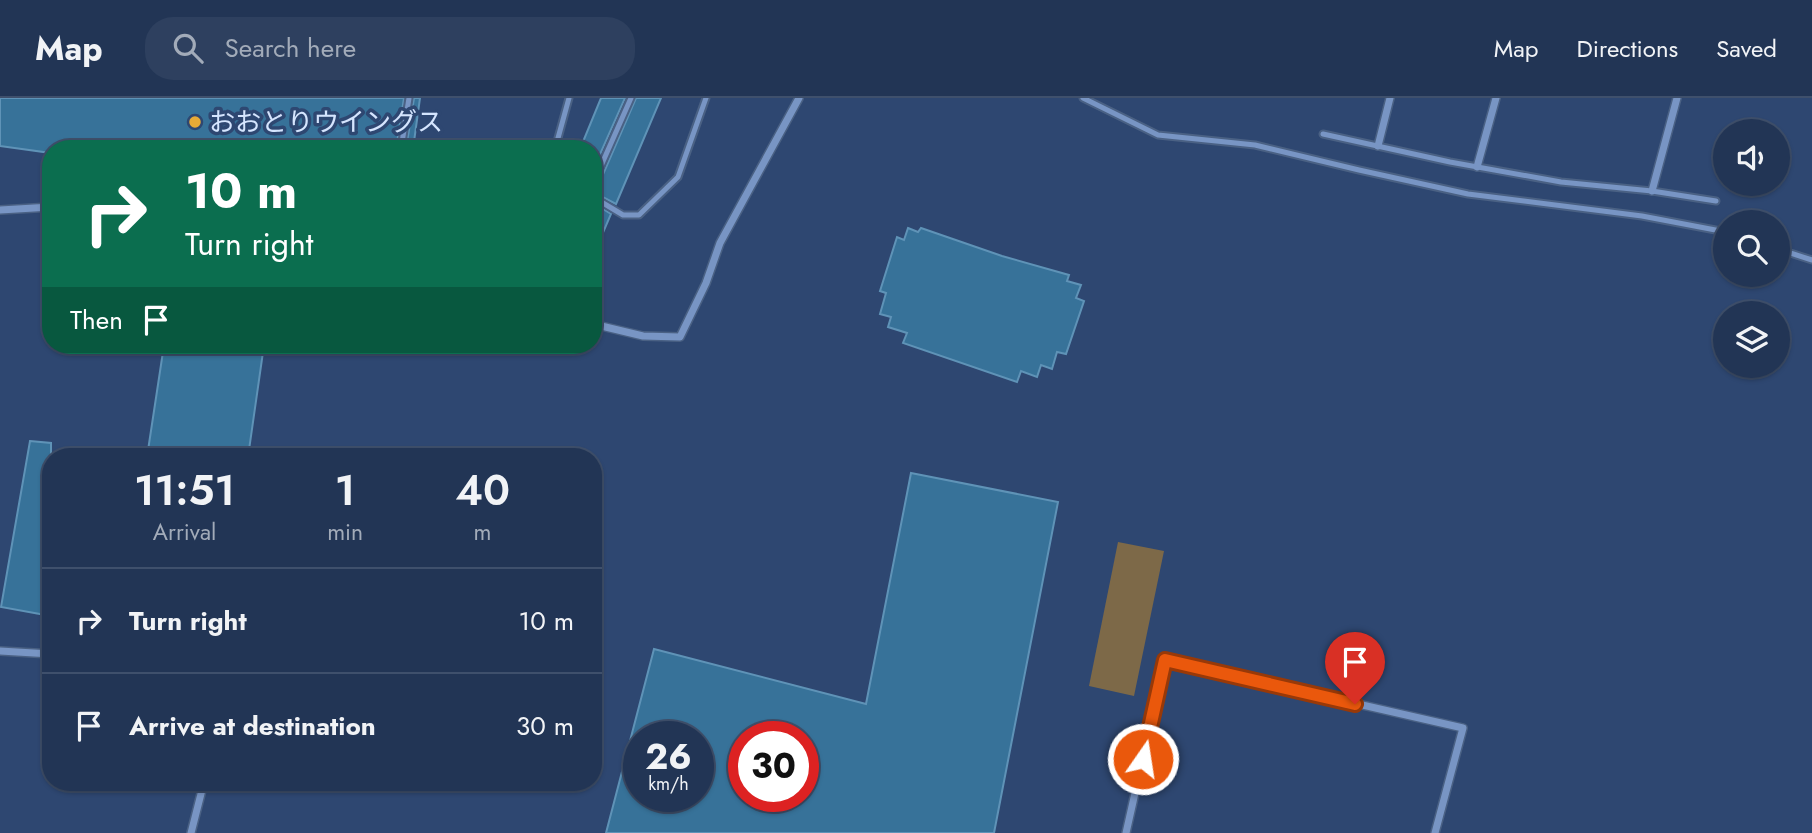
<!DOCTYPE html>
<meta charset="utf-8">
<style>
:root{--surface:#223555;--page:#2e405f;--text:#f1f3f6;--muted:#a2abb9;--line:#3f506c}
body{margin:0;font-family:Jost,"Noto Sans JP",sans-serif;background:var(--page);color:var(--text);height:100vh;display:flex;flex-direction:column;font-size:26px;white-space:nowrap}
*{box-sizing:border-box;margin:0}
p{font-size:23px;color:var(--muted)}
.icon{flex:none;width:38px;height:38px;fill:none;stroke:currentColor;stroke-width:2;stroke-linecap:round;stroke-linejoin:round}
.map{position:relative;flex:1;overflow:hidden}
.details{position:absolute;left:42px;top:350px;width:560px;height:343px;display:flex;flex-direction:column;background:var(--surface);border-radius:28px;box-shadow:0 2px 5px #0004,0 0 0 2px var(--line)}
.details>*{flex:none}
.banner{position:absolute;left:42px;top:42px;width:560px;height:214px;border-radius:28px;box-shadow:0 2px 5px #0004,0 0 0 2px var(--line);background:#0b6e4f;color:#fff;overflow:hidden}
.buttons{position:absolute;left:1713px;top:21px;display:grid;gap:14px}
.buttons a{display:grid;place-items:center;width:77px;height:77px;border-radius:50%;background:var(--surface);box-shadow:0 2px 5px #0004,0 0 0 2px var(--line);font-size:35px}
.speed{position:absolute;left:623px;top:623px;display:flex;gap:14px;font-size:35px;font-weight:700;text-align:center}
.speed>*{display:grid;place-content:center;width:91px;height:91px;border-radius:50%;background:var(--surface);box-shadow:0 2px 5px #0004,0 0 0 2px var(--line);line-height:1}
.speed small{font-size:18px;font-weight:400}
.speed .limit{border:10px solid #d22;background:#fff;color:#111}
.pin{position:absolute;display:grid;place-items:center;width:60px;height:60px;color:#fff;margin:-72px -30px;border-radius:50% 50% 50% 0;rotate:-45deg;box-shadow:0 0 7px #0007}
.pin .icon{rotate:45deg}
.me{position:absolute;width:77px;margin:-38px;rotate:13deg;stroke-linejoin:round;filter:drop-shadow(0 0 5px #0008)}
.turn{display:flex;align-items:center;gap:24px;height:147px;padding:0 28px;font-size:32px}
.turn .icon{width:91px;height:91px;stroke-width:2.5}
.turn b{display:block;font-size:49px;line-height:60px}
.then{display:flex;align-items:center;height:66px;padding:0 28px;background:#0003;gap:14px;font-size:26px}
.eta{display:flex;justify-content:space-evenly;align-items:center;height:119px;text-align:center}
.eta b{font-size:42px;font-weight:600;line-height:49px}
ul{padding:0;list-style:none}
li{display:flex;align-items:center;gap:21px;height:105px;padding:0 28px;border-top:2px solid var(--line)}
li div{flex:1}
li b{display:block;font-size:26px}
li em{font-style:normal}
header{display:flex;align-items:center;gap:42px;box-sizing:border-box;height:98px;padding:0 35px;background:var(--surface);border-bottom:2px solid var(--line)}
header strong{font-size:33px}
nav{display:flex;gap:38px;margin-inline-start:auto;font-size:24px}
.search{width:490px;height:63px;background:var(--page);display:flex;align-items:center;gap:18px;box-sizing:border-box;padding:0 24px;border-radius:28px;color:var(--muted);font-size:26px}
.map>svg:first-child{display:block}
.green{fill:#7d6948}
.building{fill:#377299;stroke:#5f93b7;stroke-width:2;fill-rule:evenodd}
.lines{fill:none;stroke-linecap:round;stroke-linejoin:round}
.lane-casing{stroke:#4a6184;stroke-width:9}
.street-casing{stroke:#4a6184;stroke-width:10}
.lane{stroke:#7895c4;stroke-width:5}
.street{stroke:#7895c4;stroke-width:7}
.route-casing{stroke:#983908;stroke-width:18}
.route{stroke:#ea580c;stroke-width:12}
.poi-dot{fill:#e8ab37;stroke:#2e4771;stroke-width:2.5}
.labels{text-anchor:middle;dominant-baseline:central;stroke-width:7;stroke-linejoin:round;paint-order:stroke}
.poi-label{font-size:26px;fill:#d5e5fe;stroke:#2e4771;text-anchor:start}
</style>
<header>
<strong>Map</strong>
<div class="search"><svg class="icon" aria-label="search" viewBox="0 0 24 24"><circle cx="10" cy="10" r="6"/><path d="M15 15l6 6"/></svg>Search here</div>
<nav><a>Map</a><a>Directions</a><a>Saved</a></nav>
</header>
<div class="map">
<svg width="1812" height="735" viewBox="0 0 1812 735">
<rect width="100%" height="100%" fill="#2e4771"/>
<path class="green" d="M 1118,444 L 1164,453 L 1134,598 L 1089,588 Z"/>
<path class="building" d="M 0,0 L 404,0 L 396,51 L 51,51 L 51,55 L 0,48 Z
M 414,0 L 420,0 L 413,51 L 406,51 Z
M 601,0 L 625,0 L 593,72 L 593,51 L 580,51 Z
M 636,0 L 661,0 L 616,106 L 593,94 L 593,91 L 598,88 Z
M 593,105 L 611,116 L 593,158 Z
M 908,130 L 918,134 L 921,130 L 1002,158 L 1069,177 L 1067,183 L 1081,187 L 1076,200 L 1084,203 L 1066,256 L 1057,254 L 1052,271 L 1041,267 L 1037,279 L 1021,273 L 1017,284 L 903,245 L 907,235 L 888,229 L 891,219 L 880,216 L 886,195 L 880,193 L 897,139 L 904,142 Z
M 164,247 L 264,247 L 248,359 L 147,359 Z
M 30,343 L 51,345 L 51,518 L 1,509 Z
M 911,375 L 1058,404 L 994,735 L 606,735 L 654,551 L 866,606 ZM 639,639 L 698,639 L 698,698 L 639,698 ZM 744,639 L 803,639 L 803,698 L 744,698 Z"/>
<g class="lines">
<defs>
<path id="lane" d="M 1083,0 L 1158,37 L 1255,47 L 1359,72 L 1468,96 L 1642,118 L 1726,134
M 1323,36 L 1450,64 L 1561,84 L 1652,93 L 1716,103
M 401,51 L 409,0
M 555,51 L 569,0
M 593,86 L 631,0
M 593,99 L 623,117 L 639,117 L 678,79 L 706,0
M 1778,151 L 1812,162"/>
<path id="street" d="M 1378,48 L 1390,0
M 1477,69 L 1496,0
M 1652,93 L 1677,0
M 0,112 L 51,109
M 593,226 L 643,238 L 680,239 L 706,185 L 720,145 L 799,0
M 0,553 L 51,556
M 191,735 L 204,684
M 1126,735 L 1165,562 L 1463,630 L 1435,735"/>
</defs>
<use href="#lane" class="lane-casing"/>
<use href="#street" class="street-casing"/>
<use href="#lane" class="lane"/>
<use href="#street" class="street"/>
</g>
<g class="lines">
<defs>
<path id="route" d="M 1143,661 L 1165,562 L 1355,606"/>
</defs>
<use href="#route" class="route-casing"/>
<use href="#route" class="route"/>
</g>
<circle class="poi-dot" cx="195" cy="24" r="7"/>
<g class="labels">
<g class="poi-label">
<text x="209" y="24">おおとりウイングス</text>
</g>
</g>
</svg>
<div class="buttons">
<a><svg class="icon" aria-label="sound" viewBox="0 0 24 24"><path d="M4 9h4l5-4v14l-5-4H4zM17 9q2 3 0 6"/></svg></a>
<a><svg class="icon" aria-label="search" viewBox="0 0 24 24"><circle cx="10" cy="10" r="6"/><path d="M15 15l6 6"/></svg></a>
<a><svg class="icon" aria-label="layers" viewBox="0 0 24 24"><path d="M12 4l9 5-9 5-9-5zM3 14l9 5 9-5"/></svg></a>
</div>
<div class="speed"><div>26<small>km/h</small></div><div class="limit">30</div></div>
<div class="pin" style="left:1355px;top:606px;background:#d93025"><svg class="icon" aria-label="arrive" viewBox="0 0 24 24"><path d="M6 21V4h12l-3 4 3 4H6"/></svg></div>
<svg class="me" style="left:1143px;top:661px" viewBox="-20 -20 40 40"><circle r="17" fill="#ea580c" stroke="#fff" stroke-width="3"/><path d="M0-11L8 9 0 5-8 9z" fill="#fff"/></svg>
<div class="banner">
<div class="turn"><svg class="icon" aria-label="right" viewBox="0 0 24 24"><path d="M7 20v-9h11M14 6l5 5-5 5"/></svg><div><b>10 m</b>Turn right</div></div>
<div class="then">Then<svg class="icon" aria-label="arrive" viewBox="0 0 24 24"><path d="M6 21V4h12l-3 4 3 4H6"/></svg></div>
</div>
<section class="details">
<div class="eta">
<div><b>11:51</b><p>Arrival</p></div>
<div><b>1</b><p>min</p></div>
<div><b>40</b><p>m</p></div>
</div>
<ul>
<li><svg class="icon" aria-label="right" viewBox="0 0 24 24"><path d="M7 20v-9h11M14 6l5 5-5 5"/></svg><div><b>Turn right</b></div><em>10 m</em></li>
<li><svg class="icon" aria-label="arrive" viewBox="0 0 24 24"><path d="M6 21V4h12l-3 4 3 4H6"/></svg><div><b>Arrive at destination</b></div><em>30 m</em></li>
</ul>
</section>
</div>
